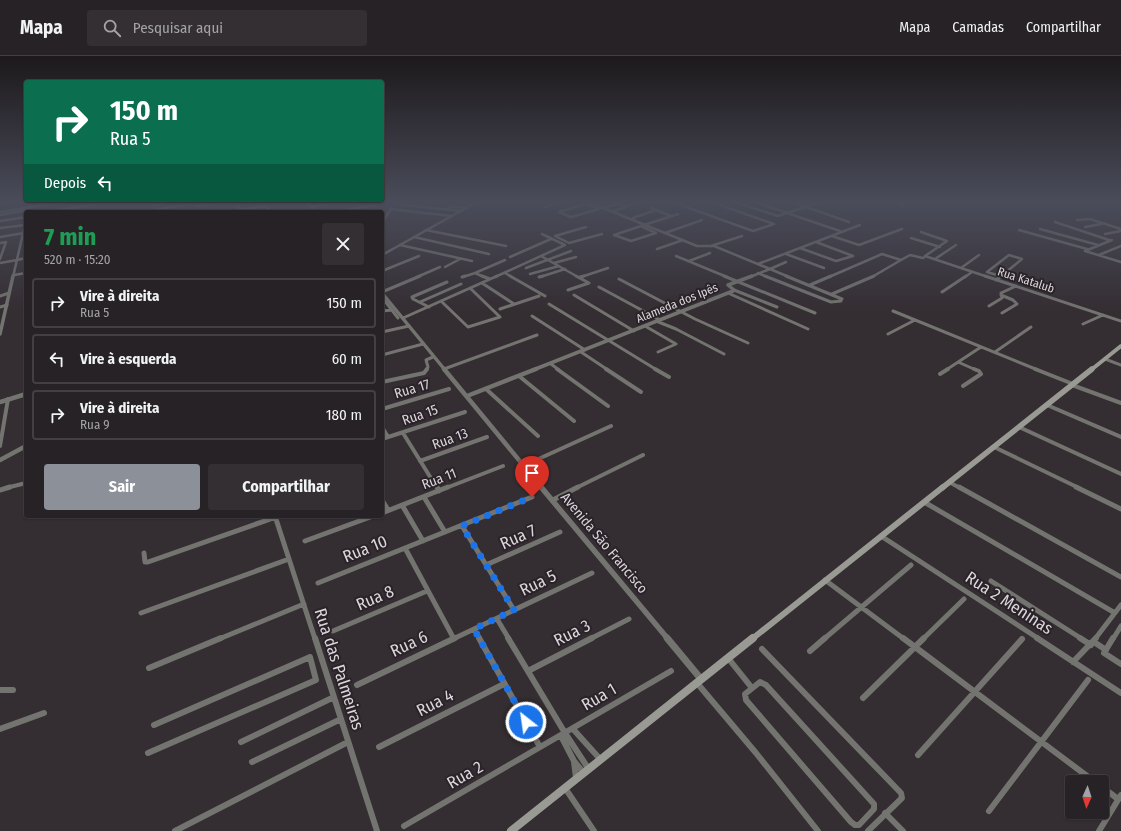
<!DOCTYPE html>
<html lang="pt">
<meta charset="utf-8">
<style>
:root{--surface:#272226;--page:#332f32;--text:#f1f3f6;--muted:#a4a4a7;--line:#433f43;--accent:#8c9099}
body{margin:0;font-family:"Fira Sans Condensed",sans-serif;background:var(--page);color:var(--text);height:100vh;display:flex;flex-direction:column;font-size:15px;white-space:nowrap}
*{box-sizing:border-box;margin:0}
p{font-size:13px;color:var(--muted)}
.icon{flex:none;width:22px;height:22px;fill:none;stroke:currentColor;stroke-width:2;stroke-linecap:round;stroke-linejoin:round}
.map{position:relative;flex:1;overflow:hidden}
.side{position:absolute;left:24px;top:154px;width:360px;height:308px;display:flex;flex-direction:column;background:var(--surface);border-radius:4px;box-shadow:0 1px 3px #0004,0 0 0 1px var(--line)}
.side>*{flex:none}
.top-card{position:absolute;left:24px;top:24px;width:360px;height:122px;border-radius:4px;box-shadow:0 1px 3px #0004,0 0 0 1px var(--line);background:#0b6e4f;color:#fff;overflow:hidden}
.needle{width:26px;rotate:183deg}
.controls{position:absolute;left:1065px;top:719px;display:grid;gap:8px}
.controls a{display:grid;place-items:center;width:44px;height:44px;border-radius:4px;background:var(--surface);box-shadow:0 1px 3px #0004,0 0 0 1px var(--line);font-size:20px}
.pin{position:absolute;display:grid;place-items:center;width:34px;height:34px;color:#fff;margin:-41px -17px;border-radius:50% 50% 50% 0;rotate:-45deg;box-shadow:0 0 4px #0007}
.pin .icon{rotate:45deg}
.me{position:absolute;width:44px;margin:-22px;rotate:330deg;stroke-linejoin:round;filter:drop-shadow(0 0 3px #0008)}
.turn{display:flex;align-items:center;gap:14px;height:84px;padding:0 20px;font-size:18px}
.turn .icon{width:52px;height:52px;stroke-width:2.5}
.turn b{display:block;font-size:28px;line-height:34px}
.then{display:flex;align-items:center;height:38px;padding:0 20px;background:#0003;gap:8px;font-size:15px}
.round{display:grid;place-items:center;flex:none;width:42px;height:42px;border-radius:4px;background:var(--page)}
.overview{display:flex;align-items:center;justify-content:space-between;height:68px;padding:0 20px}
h1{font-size:24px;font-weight:700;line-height:30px;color:#1e9e55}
.primary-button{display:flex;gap:8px;margin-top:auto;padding:8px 20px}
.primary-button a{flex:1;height:46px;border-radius:4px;background:var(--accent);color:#fff;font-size:16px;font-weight:700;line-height:46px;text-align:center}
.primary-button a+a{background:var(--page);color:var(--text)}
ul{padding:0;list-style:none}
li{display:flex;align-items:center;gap:12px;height:50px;margin:0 8px 6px;padding:0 12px;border:2px solid var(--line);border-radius:4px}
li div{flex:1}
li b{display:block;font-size:15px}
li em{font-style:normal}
header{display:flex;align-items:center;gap:24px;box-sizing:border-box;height:56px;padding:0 20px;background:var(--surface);border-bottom:1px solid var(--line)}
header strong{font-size:19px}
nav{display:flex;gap:22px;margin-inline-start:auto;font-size:14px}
.search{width:280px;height:36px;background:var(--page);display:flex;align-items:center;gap:10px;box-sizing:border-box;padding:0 14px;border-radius:4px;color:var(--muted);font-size:15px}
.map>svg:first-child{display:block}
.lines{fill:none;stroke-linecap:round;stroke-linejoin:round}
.minor-far4{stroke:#73736f;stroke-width:2.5}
.minor-far3{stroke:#73736f;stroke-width:3}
.minor-far2{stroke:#73736f;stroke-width:4}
.minor-far1{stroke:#73736f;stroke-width:5}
.minor{stroke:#73736f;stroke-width:6}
.tertiary-far4{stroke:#73736f;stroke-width:2.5}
.tertiary-far3{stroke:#73736f;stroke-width:3.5}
.tertiary-far2{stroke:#73736f;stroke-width:4.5}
.tertiary-far1{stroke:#73736f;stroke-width:5.5}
.tertiary{stroke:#73736f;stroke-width:7}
.secondary-far3{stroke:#999a93;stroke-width:4}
.secondary-far2{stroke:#999a93;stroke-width:5.5}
.secondary-far1{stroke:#999a93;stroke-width:6}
.secondary{stroke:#999a93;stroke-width:8}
.route{stroke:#1a73e8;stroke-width:7;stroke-dasharray:0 12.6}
.labels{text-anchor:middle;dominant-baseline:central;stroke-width:4;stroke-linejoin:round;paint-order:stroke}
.far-street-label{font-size:12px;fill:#dbd6da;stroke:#2a2329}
.street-label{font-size:14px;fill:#dbd6da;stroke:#2a2329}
.near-street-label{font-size:17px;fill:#dbd6da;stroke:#2a2329}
</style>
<header>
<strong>Mapa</strong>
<div class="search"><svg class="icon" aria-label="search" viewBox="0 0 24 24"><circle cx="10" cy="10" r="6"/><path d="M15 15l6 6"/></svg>Pesquisar aqui</div>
<nav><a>Mapa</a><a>Camadas</a><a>Compartilhar</a></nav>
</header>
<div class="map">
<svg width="1121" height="775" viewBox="0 0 1121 775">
<rect width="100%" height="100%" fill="#342d32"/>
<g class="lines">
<path class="minor-far4" d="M 237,147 L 240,154
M 264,147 L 270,156
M 675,147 L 753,175 L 774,168
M 714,147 L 774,168
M 757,147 L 788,157
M 795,147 L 849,166
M 896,147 L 904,150
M 0,148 L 7,147
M 394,148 L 462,155
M 586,148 L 599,153 L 571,161 L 559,156 Z
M 152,149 L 163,147
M 197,150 L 217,147
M 447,150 L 467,152
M 311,151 L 333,147
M 545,151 L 559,147
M 602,152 L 618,148 L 628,150 L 638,147
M 651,152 L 671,160
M 390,153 L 451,160
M 153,154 L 189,148
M 345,154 L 375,149
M 233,155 L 266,150
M 614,155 L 628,150
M 0,156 L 57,147
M 44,156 L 104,147
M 335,156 L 346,155
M 372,156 L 381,154
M 787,157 L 840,175
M 0,159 L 28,154
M 633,162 L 656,154
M 1077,164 L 1090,163 L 1121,173
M 0,165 L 26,161
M 1055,166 L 1109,184
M 382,167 L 392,151
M 641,170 L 656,177 L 631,185 L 614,179 Z
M 641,170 L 678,158
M 586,171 L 555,180 L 569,187 L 602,178
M 1085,171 L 1101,168
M 0,172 L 25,169
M 1040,173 L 1098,189
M 426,174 L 506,190
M 1019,174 L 1087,193
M 921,176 L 947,185 L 925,200
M 665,177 L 702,164
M 542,178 L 565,189
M 1105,178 L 1121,175
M 832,180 L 859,189 L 902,173
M 0,181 L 24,177
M 414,181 L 489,198
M 911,182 L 940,191
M 1112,184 L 1085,195 L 1121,206
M 0,187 L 6,186 L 0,203
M 400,189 L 472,205
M 711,190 L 742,180
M 800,192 L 836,205 L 853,200 L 816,186
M 657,193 L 683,184
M 786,198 L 824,212
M 1099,199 L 1121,190
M 541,200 L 578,221
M 676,200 L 727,221
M 925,200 L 988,221
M 510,201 L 551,183
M 935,203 L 956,189
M 17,204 L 26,202
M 901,204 L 910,199 L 923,202 L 926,200
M 689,205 L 710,197
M 554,207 L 576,201
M 24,208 L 26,208
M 758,208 L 860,169
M 445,211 L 460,203
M 526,212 L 571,195
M 961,212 L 979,199
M 770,213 L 789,221
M 770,213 L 786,206
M 382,215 L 419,200
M 505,217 L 512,221
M 758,217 L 767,221
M 530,218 L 559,210
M 14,219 L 26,217
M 1000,220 L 987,216 L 1009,199 L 1022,203 L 1000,221
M 417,221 L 440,211
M 463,221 L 475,217
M 484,221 L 475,217 L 505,204
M 495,221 L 565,189
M 540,221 L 565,213
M 581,221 L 608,212
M 829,221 L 882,198 L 901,204 L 872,221
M 965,221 L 972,216"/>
<path class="minor-far3" d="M 482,220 L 490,223
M 510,220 L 545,240
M 724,220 L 815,257
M 765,220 L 831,246 L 841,245
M 786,220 L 842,243
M 985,220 L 1121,265
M 462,221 L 465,220
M 539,221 L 543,220
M 580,221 L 584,220
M 619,223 L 695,263 L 748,287
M 996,224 L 1001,220
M 482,227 L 514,248
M 810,229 L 831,220
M 599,231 L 660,264
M 568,234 L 589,227 L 576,220
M 734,234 L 777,251
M 382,236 L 420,220
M 942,236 L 966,220
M 728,237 L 808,273
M 832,238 L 874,220
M 574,239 L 634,275
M 1001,239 L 1013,244 L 1017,248 L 1002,257
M 0,240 L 9,237
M 385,245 L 398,262
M 441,245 L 468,271 L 500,261 L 470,232
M 420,246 L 461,228
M 549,248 L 657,314
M 989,250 L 1002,242 L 1001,237 L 1016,230
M 0,251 L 7,249
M 429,251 L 413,243 L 412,241 L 447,226
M 500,253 L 539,240
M 382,255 L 392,254
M 893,255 L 1038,314
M 532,260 L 585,294
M 403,262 L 497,220
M 656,265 L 676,273 L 724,298
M 1083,268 L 1103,259
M 645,270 L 676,288 L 658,296
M 382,276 L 409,270
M 888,278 L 915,264
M 581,296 L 608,314
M 995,296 L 1031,271
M 382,299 L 423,288
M 1105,303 L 1121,309
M 958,306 L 976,314
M 551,308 L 559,314
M 444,313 L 537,279
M 426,314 L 428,311 L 426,304 L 433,301
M 946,314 L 981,291"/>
<path class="minor-far2" d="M 557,313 L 608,350
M 606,313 L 641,336
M 655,313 L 669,321
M 1035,313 L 1073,328
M 940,318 L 948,313
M 519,320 L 574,365
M 382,326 L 424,317 L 427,313
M 1072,329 L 1121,347
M 963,330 L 981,318 L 979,315 L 974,313
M 486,333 L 538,380
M 1047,349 L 1121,381
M 382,353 L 449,333
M 382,371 L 388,381
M 1019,371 L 1121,418
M 403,377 L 437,432
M 382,383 L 465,356
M 0,390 L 8,343
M 994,391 L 1079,432
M 420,405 L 487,381
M 523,410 L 611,370
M 949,426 L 960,432
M 6,432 L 26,427
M 446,432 L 503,410
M 576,432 L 643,399"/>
<path class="minor-far1" d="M 437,431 L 439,435
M 959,431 L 1121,521
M 1076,431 L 1121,453
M 0,434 L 10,431
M 424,441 L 445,476
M 382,444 L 388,454
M 553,444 L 578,431
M 924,446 L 1115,557
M 402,449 L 423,485
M 382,457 L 448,431
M 275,460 L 315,583
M 462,470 L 514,554
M 881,480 L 1039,583
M 305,485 L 373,460
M 405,492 L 454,583
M 144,497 L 145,506 L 148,506 L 276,461
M 486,509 L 560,476
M 825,524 L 904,583
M 991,525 L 1082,583
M 318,527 L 532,441
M 141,557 L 289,503
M 497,563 L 509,583
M 474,573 L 480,583
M 333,575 L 427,535
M 219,583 L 304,548
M 453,583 L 592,517
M 590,583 L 629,563
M 824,583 L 911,509
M 923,583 L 964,543
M 1095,583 L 1121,549
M 1113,583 L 1121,570"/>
<path class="minor" d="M 315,582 L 377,775
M 479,582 L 540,691
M 508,582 L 565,677 L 588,712
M 903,582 L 1095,726
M 1037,582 L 1121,637
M 1080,582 L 1091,589
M 1113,582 L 1104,597 L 1121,608
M 1094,586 L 1106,594
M 762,593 L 901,737 L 902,742 L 868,775
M 810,595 L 825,582
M 728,602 L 752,632
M 1073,606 L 1096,582
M 149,612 L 221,582
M 528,615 L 592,582
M 760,626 L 766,629 L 874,748 L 874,753 L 859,769 L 855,769 L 851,766 L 746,644 L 745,638 Z
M 697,627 L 756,697 L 818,775
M 357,629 L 455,582
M 0,634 L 13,634
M 863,642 L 924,582
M 0,673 L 44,657
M 573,673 L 600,703
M 561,680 L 574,705 L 583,716
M 241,686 L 334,641
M 379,691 L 504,628
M 148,697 L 316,624 L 310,601 L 154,669
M 918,699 L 1022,583
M 252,706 L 341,663
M 574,706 L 576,722
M 1102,731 L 1118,743
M 565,732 L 594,775
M 989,755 L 1088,624
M 885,757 L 903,775
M 404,770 L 671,615
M 175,775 L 348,686
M 1099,775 L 1121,739"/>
<path class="tertiary-far4" d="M 308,147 L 315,156
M 591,147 L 697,190 L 714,190 L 770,213
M 737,147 L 778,160 L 817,147
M 28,156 L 30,147
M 382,199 L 475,147
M 0,207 L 17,204
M 13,221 L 26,164
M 750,221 L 770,213"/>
<path class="tertiary-far3" d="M 382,237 L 445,314
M 0,278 L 13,220
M 533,314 L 733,235 L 734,234 L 728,229 L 752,220"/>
<path class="tertiary-far2" d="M 444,313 L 542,432
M 467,340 L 536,313
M 0,346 L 26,338
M 0,404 L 26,390"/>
<path class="tertiary-far1" d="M 541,431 L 668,583"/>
<path class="tertiary" d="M 667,582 L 701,623"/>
<path class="secondary-far3" d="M 1091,314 L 1121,290"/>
<path class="secondary-far2" d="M 942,432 L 1092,313"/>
<path class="secondary-far1" d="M 752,583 L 943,431"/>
<path class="secondary" d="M 511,775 L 753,582"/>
</g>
<linearGradient id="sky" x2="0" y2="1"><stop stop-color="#1d191c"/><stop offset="0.57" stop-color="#4a4c5a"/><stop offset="1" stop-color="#4a4c5a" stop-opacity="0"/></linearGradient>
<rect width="1121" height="256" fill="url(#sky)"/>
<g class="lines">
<path class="route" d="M 526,666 L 474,573 L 514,554 L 462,470 L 532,441"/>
</g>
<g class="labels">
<g class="far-street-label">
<text transform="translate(1026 224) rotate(18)">Rua Katalub</text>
<text transform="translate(677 247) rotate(-22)">Alameda dos Ipês</text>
</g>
<g class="street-label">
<text transform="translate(412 333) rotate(-17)">Rua 17</text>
<text transform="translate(420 359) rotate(-19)">Rua 15</text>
<text transform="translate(450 383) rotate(-20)">Rua 13</text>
<text transform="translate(439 423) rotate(-21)">Rua 11</text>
<text transform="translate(604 487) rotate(50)">Avenida São Francisco</text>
</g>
<g class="near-street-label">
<text transform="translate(518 481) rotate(-24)">Rua 7</text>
<text transform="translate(365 493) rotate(-22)">Rua 10</text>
<text transform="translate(538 527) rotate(-26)">Rua 5</text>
<text transform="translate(375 542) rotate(-23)">Rua 8</text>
<text transform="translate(1009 547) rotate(33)">Rua 2 Meninas</text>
<text transform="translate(572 577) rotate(-27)">Rua 3</text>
<text transform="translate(409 588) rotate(-25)">Rua 6</text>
<text transform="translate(339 613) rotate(72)">Rua das Palmeiras</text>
<text transform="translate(599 641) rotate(-30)">Rua 1</text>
<text transform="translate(435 647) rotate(-27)">Rua 4</text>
<text transform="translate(465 719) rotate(-30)">Rua 2</text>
</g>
</g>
</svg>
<div class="controls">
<a><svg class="needle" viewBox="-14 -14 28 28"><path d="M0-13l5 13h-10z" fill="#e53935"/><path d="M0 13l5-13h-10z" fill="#a4a4a7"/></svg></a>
</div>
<div class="pin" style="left:532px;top:441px;background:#d93025"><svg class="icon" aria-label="arrive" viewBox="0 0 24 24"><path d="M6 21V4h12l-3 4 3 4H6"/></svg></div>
<svg class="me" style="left:526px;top:666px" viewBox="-20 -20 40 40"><circle r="17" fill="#1a73e8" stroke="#fff" stroke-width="3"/><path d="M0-11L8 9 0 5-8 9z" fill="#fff"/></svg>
<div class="top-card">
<div class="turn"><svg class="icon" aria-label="right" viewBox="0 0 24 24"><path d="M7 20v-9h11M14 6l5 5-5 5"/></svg><div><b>150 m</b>Rua 5</div></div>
<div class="then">Depois<svg class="icon" aria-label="left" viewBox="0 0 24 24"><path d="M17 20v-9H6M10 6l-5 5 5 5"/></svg></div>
</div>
<section class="side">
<div class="overview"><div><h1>7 min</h1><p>520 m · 15:20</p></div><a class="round"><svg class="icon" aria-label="close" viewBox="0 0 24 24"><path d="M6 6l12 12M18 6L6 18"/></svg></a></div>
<ul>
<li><svg class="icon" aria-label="right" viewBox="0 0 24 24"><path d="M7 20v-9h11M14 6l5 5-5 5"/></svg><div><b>Vire à direita</b><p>Rua 5</p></div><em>150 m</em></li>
<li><svg class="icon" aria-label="left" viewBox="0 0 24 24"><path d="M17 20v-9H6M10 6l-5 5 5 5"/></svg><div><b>Vire à esquerda</b></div><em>60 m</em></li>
<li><svg class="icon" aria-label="right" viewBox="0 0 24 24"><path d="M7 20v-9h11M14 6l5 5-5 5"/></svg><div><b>Vire à direita</b><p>Rua 9</p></div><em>180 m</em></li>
</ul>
<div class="primary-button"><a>Sair</a><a>Compartilhar</a></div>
</section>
</div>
